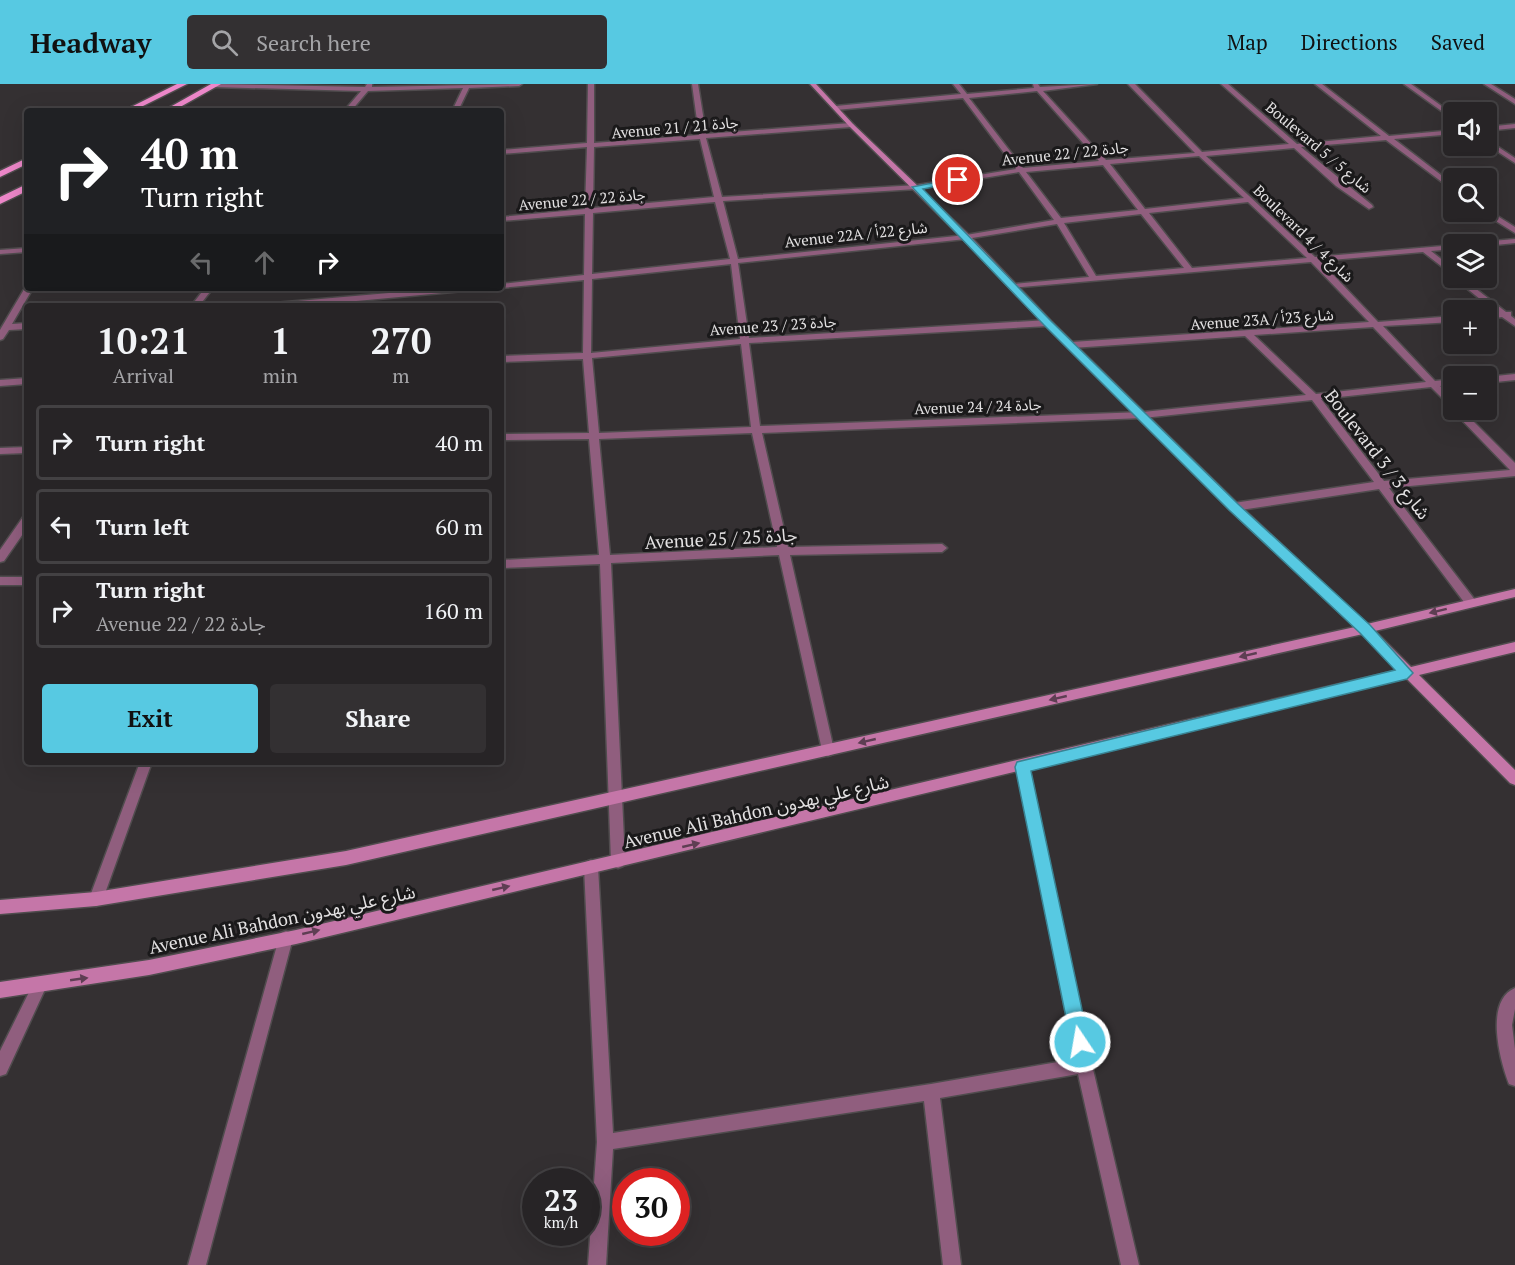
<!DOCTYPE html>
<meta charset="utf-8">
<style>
:root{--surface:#272426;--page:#333032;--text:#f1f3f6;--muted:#a4a4a7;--line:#434143;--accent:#57c9e2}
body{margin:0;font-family:"PT Serif","Noto Sans Arabic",serif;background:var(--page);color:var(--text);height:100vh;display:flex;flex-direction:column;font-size:22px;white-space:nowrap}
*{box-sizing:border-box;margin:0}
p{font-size:20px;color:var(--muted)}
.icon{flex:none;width:33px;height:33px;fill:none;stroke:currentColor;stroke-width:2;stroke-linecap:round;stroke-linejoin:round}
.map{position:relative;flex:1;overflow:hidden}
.sheet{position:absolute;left:24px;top:219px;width:480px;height:462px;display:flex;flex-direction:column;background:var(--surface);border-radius:6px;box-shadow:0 6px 24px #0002,0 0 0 2px var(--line)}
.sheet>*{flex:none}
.guide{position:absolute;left:24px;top:24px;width:480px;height:183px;border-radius:6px;box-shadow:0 6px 24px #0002,0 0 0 2px var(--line);background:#202124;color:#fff;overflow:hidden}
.controls{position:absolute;left:1443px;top:18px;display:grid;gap:12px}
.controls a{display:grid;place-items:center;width:54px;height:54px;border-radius:6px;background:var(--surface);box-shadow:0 6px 24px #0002,0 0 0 2px var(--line);font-size:30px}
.speed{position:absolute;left:522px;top:1084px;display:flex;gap:12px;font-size:30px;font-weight:700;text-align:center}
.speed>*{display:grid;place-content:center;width:78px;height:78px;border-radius:50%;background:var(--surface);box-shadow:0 6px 24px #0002,0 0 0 2px var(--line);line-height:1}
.speed small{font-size:15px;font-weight:400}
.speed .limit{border:9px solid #d22;background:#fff;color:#111}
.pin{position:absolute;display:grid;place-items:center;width:51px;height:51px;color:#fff;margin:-26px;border:3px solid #fff;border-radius:50%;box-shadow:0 2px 6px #0007}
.me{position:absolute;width:66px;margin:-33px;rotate:348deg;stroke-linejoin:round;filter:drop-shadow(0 0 4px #0008)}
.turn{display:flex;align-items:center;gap:21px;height:126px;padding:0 18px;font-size:27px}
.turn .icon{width:78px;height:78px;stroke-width:2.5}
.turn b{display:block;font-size:42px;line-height:51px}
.lanes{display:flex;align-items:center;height:57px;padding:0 18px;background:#0003;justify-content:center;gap:30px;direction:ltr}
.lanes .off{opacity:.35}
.eta{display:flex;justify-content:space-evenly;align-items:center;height:102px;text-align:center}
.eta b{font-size:36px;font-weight:700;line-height:42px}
.cta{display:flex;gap:12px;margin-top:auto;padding:12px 18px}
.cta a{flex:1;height:69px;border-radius:6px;background:var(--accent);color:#111;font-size:24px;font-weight:700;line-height:69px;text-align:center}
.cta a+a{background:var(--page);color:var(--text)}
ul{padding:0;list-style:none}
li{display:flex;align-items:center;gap:18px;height:75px;margin:0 12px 9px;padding:0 6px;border:3px solid var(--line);border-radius:6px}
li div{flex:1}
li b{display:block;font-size:22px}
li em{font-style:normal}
header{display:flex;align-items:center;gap:36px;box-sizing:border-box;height:84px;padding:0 30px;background:var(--accent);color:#111}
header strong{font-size:28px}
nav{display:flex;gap:33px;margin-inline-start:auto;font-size:21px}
.search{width:420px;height:54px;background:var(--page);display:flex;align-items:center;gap:15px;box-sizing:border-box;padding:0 21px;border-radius:6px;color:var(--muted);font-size:22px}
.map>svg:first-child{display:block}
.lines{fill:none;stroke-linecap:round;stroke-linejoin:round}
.street-casing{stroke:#504c4e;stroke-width:3}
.secondary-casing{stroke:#504c4e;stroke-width:3}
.primary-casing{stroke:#504c4e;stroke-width:3}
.street{fill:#905e7e;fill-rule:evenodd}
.secondary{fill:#c576a8;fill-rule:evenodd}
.primary{fill:#ed87c9;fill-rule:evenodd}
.oneway{fill:#5e3e53}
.route{fill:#57c9e2;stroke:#398393;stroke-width:1.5}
.labels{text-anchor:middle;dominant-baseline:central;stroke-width:6;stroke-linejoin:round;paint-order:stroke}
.far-street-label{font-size:15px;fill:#e3e1e2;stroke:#1a191a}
.street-label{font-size:18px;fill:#e3e1e2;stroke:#1a191a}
</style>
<header>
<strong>Headway</strong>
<div class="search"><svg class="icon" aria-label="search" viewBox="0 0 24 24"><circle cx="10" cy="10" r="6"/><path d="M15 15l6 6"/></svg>Search here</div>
<nav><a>Map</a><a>Directions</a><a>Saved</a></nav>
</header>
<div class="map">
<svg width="1515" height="1181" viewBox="0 0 1515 1181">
<rect width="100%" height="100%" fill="#343032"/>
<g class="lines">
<defs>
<path id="street" d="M 212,0 L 365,3 L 367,0 L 372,0 L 372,3 L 522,0 L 519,2 L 469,4 L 458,27 L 452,27 L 463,4 L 368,7 L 351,27 L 344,27 L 361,7 L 214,3 Z
M 588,0 L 594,0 L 594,59 L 699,51 L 692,0 L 698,0 L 706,50 L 851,39 L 854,41 L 851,43 L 706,54 L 722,113 L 917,101 L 1016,85 L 963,14 L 836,26 L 833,24 L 836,22 L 961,10 L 953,0 L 959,0 L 967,10 L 1034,4 L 1033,0 L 1038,0 L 1040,3 L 1097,0 L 1043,7 L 1106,76 L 1195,69 L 1128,0 L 1135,0 L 1202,68 L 1289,60 L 1221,0 L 1228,0 L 1297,60 L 1381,52 L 1315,0 L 1322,0 L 1389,52 L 1454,46 L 1454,50 L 1394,55 L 1454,101 L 1454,107 L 1386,56 L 1301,63 L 1372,121 L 1373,123 L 1369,125 L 1336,102 L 1294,64 L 1206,72 L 1315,173 L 1454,161 L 1454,165 L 1431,167 L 1454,185 L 1454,192 L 1423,168 L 1320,177 L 1378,238 L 1454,232 L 1454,238 L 1383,242 L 1435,297 L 1454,295 L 1454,301 L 1440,302 L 1454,316 L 1454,326 L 1462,326 L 1515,379 L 1515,392 L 1389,404 L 1475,516 L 1477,519 L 1475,522 L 1467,522 L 1379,405 L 1234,427 L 1230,426 L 1229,423 L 1230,420 L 1234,419 L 1374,398 L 1312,316 L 1143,334 L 762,349 L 788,463 L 942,460 L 947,464 L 942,468 L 790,471 L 834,666 L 833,670 L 828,672 L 823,670 L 822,666 L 779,471 L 611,479 L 625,777 L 623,782 L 618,784 L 613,782 L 611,777 L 600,480 L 501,484 L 501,476 L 599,471 L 589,355 L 501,356 L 501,350 L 589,349 L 583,275 L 501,278 L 501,272 L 583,269 L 584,196 L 501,204 L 499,204 L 501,204 L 501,200 L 584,191 L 585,130 L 501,137 L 501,133 L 585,125 L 587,63 L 501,70 L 501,66 L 587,59 ZM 1037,7 L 1099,77 L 1023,84 L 969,14 ZM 700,55 L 714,113 L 593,124 L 594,63 ZM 1199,72 L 1244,114 L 1145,125 L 1110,80 ZM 1103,81 L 1138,126 L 1061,134 L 1026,88 ZM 1019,88 L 1054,136 L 966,151 L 738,175 L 723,117 L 917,105 ZM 715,118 L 730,175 L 592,190 L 593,129 ZM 1248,118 L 1307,174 L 1192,184 L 1149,129 ZM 1141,130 L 1184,184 L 1096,192 L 1064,139 ZM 1057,140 L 1089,193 L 1013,200 L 1009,202 L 1010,204 L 1311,178 L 1369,238 L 1072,258 L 1068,261 L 1072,264 L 1245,252 L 1306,311 L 1143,328 L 760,342 L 749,259 L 1048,242 L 1052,239 L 1048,236 L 749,254 L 738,179 L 966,155 ZM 731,180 L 740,255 L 591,269 L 592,195 ZM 1373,243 L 1426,298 L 1316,310 L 1254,251 ZM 741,260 L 751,343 L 599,349 L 592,274 ZM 1431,303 L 1453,325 L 1454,328 L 1510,386 L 1384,397 L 1321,315 ZM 752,349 L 777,463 L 610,471 L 599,355 Z
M 1404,0 L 1411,0 L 1454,31 L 1454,36 Z
M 1484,0 L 1491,0 L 1515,15 L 1515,20 Z
M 1515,40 L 1515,44 L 1486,47 L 1486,43 Z
M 1486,55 L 1515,74 L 1515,79 L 1486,60 Z
M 1486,125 L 1515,143 L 1515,149 L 1483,129 L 1486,128 Z
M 1515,155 L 1515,159 L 1486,162 L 1477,160 L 1481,158 Z
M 27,164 L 27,168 L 0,170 L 0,166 Z
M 1454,194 L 1462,194 L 1506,228 L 1511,228 L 1511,232 L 1515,235 L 1515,242 L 1502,233 L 1486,235 L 1486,229 L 1496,228 Z
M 26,202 L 33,204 L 12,240 L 27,239 L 27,245 L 9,246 L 3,255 L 0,256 L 0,246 Z
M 205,204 L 213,204 L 199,222 L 191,222 Z
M 446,204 L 478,204 L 474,206 L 303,222 L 271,222 L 275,219 Z
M 1515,290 L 1515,296 L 1486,299 L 1486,293 Z
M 27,294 L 27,300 L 0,302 L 0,296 Z
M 27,363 L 27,369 L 0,370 L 0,364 Z
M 27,432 L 27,444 L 4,477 L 0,478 L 0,466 L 23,433 Z
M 0,493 L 27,493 L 27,501 L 0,501 Z
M 1023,677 L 1028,679 L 1029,683 L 1092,981 L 1139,1181 L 1121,1181 L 1078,990 L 940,1014 L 961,1181 L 943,1181 L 924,1017 L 613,1065 L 606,1181 L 588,1181 L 597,1058 L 584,783 L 586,778 L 591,776 L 596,778 L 598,783 L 613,1049 L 931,1000 L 1075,975 L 1017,683 L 1018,679 Z
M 140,678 L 152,678 L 103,815 L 101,820 L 96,822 L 91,820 L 89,815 Z
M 286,847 L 291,849 L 293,854 L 206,1181 L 188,1181 L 279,854 L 281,849 Z
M 40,894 L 45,896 L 47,901 L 6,990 L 0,992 L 0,967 L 35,896 Z
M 1515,904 L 1515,925 L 1512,941 L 1515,965 L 1515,1002 L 1509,1000 C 1500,977 1484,917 1515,904 Z"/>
<path id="secondary" d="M 810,0 L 816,0 L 853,40 L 969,151 L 1051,237 L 1238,420 L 1367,540 L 1515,505 L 1515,513 L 1375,547 L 1411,583 L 1515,558 L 1515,568 L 1419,591 L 1515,686 L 1515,701 L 1510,699 L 1406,594 L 296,860 L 149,891 L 0,914 L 0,898 L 149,876 L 296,846 L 1399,586 L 1363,550 L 346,781 L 96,822 L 0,830 L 0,816 L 96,808 L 346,767 L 1355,543 L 1230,426 L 1045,241 L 963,155 L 849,42 Z"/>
<path id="primary" d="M 177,0 L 187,0 L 133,27 L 123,27 Z
M 211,0 L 221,0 L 173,27 L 163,27 Z
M 27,74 L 27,80 L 0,93 L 0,87 Z
M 27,100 L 27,107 L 0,120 L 0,113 Z"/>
</defs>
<use href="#street" class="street-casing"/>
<use href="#secondary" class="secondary-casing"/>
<use href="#primary" class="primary-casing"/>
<use href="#street" class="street"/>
<use href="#secondary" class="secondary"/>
<use href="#primary" class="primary"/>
</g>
<defs><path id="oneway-solid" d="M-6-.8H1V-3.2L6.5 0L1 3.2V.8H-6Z" transform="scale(1.5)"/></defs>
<g class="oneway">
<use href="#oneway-solid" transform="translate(1438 527) rotate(166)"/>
<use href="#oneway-solid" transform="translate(1248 571) rotate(167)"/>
<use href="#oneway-solid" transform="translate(1058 614) rotate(167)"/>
<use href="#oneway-solid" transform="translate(867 657) rotate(167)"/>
<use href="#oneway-solid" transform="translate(691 761) rotate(-13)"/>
<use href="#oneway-solid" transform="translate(501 804) rotate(-13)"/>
<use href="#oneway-solid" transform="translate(311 848) rotate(-13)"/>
<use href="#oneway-solid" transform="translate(79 895) rotate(-8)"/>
</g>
<path class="route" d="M 958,94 L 961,98 L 923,105 L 1051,237 L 1238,420 L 1370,541 L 1413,589 L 1407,595 L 1031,687 L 1089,958 L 1086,964 L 1080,967 L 1073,964 L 1071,958 L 1015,683 L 1017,678 L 1395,586 L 1360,549 L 1229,426 L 1044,241 L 912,103 Z"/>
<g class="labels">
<g class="far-street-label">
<text transform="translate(675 43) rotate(-5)">Avenue 21 / جادة 21</text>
<text transform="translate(1319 63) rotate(40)">Boulevard 5 / شارع 5</text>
<text transform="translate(1065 69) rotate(-6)">Avenue 22 / جادة 22</text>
<text transform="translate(582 115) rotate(-5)">Avenue 22 / جادة 22</text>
<text transform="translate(1304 149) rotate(44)">Boulevard 4 / شارع 4</text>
<text transform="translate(856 150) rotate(-6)">Avenue 22A / شارع 22أ</text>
<text transform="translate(1262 235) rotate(-4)">Avenue 23A / شارع 23أ</text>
<text transform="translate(773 241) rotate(-4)">Avenue 23 / جادة 23</text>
<text transform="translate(978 322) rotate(-2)">Avenue 24 / جادة 24</text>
</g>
<g class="street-label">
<text transform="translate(1378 370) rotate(52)">Boulevard 3 / شارع 3</text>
<text transform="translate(721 454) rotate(-3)">Avenue 25 / جادة 25</text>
<text transform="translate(756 727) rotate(-13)">Avenue Ali Bahdon شارع علي بهدون</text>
<text transform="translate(282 835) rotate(-12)">Avenue Ali Bahdon شارع علي بهدون</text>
</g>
</g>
</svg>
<div class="controls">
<a><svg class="icon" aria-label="sound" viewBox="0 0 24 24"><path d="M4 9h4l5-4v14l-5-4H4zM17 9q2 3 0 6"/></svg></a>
<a><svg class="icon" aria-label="search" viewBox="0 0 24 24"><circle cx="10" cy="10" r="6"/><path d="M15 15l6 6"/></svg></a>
<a><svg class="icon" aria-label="layers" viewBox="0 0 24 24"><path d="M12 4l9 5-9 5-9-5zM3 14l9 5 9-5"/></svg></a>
<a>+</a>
<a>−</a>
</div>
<div class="speed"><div>23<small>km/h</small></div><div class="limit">30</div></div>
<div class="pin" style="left:958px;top:96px;background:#d93025"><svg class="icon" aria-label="arrive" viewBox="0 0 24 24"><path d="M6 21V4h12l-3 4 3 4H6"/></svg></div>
<svg class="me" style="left:1080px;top:958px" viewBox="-20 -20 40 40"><circle r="17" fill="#57c9e2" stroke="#fff" stroke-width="3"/><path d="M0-11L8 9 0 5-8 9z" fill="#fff"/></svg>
<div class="guide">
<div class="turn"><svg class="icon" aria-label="right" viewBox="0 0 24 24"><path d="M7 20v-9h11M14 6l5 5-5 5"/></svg><div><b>40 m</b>Turn right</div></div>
<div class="lanes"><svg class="icon off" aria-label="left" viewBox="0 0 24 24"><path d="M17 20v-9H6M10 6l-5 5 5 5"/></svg><svg class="icon off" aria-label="ahead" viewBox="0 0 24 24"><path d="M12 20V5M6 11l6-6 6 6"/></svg><svg class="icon" aria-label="right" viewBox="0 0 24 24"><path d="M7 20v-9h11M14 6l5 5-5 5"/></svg></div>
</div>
<section class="sheet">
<div class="eta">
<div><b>10:21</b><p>Arrival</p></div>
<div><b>1</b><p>min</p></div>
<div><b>270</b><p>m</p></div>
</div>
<ul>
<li><svg class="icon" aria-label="right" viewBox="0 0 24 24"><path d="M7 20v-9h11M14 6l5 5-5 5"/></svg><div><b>Turn right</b></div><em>40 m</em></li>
<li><svg class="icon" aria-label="left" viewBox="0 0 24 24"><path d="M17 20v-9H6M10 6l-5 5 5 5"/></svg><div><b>Turn left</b></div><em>60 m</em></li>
<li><svg class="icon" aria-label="right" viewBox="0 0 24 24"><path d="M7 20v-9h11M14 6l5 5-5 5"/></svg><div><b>Turn right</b><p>Avenue 22 / جادة 22</p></div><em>160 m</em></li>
</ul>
<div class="cta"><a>Exit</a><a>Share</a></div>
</section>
</div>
